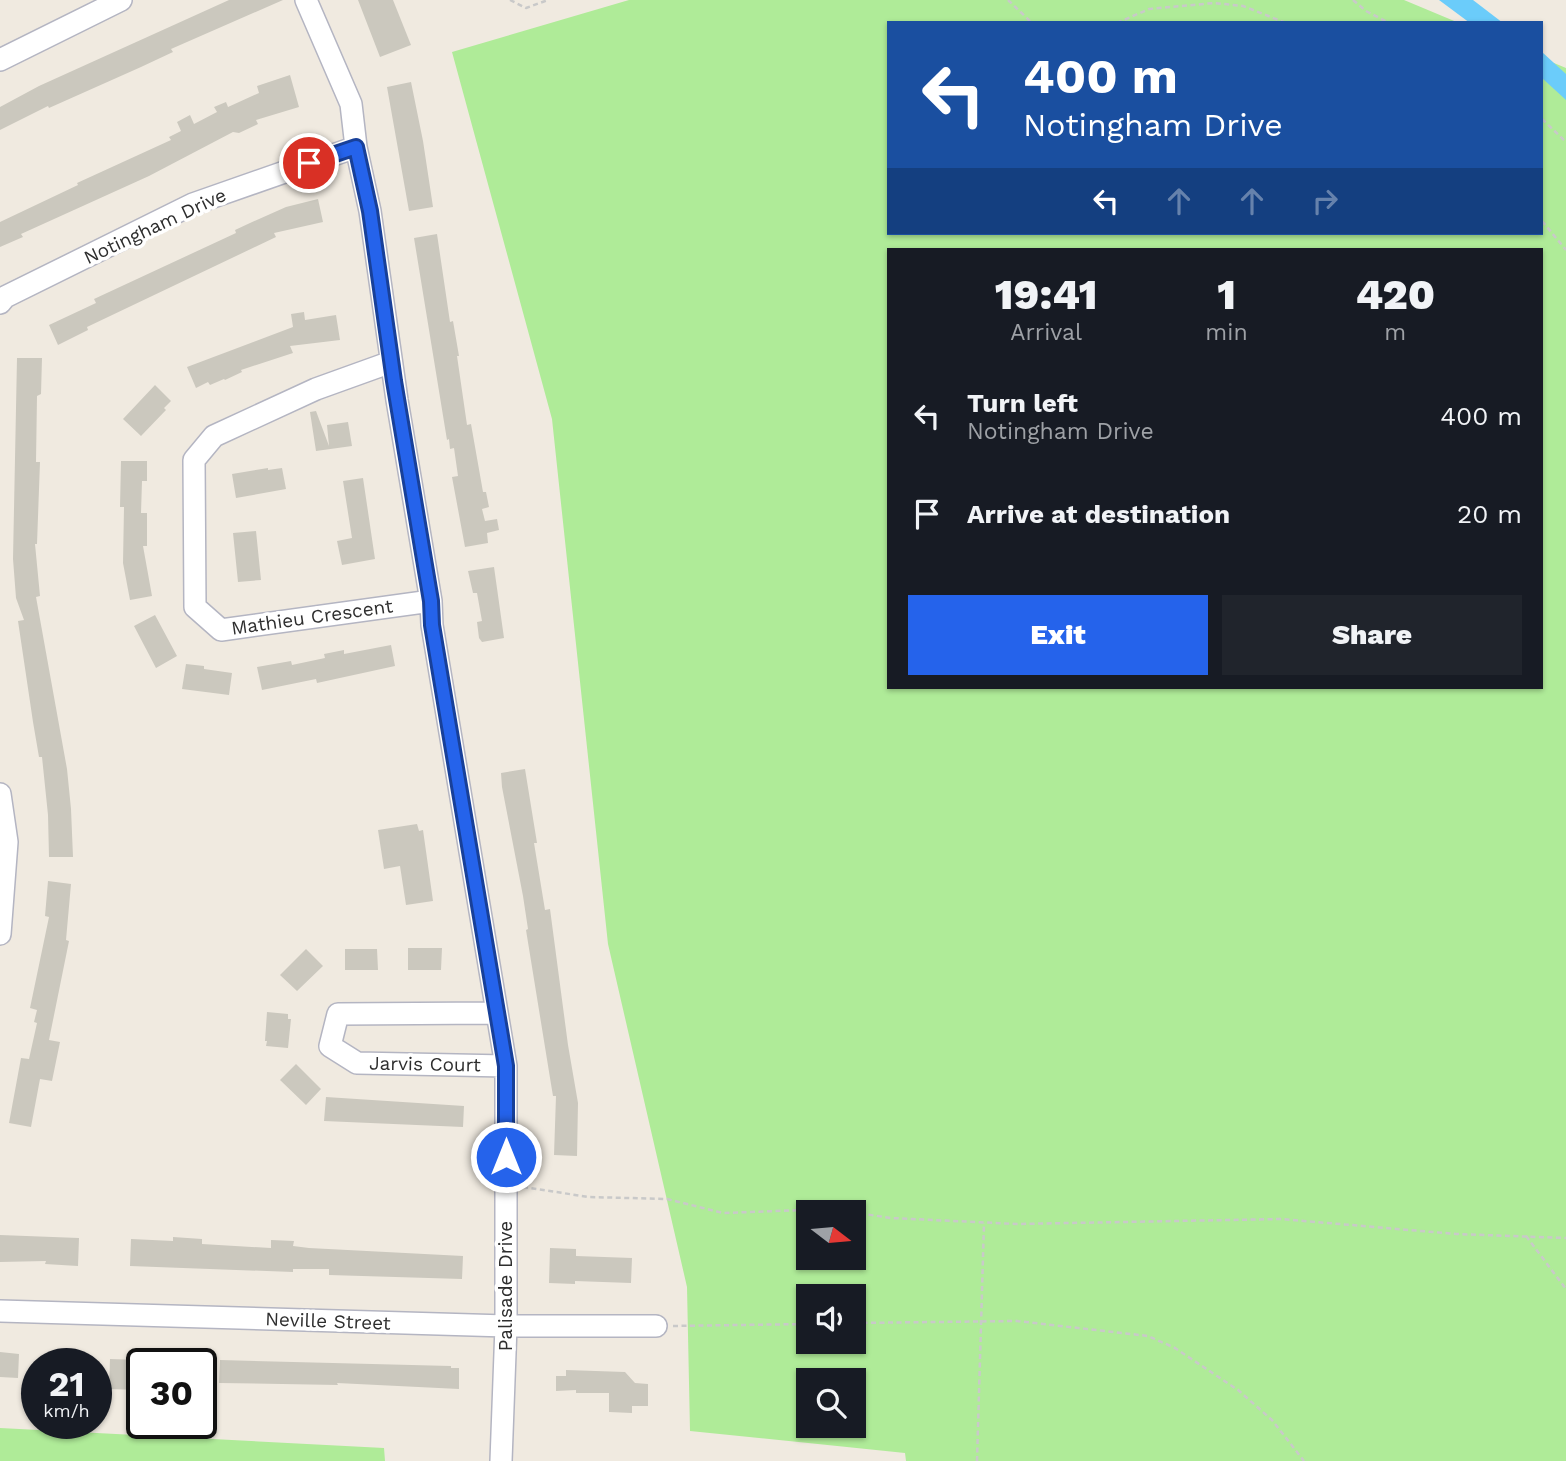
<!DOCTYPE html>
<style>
:root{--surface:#171b24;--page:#20242c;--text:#f1f3f6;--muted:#9ea1a6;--accent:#2563eb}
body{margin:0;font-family:"Work Sans",sans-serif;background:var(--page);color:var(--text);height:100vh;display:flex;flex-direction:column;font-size:26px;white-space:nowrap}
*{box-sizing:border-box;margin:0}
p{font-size:23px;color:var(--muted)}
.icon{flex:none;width:38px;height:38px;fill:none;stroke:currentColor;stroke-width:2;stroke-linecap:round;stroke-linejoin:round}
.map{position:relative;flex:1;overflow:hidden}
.panel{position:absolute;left:887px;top:248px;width:656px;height:441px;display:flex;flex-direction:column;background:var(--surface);border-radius:0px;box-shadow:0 2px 5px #0004}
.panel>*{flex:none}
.hud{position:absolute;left:887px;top:21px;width:656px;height:214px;border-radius:0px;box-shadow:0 2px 5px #0004;background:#1a4fa0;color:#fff;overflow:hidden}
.needle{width:46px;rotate:106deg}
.fabs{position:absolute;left:796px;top:1200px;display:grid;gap:14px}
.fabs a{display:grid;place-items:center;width:70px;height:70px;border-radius:0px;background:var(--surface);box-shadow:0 2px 5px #0004;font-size:35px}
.speed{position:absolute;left:21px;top:1348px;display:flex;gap:14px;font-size:35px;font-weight:700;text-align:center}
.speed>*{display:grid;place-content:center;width:91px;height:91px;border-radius:50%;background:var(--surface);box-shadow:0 2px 5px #0004;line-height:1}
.speed small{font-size:18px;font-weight:400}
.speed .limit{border:4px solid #111;border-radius:10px;background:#fff;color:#111}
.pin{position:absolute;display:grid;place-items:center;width:60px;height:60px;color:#fff;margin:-30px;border:4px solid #fff;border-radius:50%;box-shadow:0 2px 7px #0007}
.me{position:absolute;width:77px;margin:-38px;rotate:0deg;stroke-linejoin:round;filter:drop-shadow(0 0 5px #0008)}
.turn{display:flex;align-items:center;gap:24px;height:147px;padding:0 21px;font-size:32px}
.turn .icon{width:91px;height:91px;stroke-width:2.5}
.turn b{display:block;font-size:49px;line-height:60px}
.lanes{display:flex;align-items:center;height:66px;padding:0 21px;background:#0003;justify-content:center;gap:35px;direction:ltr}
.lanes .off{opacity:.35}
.eta{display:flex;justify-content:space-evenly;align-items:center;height:119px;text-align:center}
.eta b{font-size:42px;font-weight:800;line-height:49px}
.cta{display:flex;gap:14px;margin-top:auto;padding:14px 21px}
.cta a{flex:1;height:80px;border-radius:0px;background:var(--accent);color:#fff;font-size:28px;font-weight:800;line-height:80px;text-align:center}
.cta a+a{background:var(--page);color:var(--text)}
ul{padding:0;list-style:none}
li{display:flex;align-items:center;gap:21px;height:98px;padding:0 21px}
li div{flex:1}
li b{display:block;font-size:26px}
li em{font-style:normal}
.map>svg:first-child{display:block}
.green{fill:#afeb98;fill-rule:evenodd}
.water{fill:#6bccfa}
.building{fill:#cbc8be}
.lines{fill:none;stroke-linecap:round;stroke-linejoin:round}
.minor-casing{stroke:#b4b5c2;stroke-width:24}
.path{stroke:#c9c9c9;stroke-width:2.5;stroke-dasharray:5 3.5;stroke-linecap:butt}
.minor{stroke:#fff;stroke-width:21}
.route-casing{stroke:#184099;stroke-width:18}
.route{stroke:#2563eb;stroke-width:12}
.labels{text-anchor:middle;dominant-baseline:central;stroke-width:7;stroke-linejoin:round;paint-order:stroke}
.street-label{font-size:19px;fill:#2e2e2e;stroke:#fff}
</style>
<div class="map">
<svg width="1566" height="1461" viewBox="0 0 1566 1461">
<rect width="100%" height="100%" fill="#f0eae0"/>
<path class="green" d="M 629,0 L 1404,0 L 1459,23 L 889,23 L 889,233 L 1542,233 L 1542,58 L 1566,68 L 1566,1461 L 906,1461 L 905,1453 L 690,1431 L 687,1287 L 608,944 L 552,419 L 452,52 ZM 889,250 L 1542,250 L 1542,688 L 889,688 ZM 808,1213 L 854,1213 L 854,1258 L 808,1258 ZM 808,1297 L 854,1297 L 854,1342 L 808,1342 ZM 808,1381 L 854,1381 L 854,1426 L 808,1426 Z
M 0,1428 L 384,1448 L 385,1461 L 0,1461 Z"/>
<path class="water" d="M 1439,0 L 1473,0 L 1503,23 L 1470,23 Z
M 1542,52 L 1566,74 L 1566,100 L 1542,78 Z"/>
<path class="building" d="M 229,0 L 283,0 L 171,49 L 173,52 L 141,67 L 49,108 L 48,106 L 0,130 L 0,107 L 39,86 Z
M 358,0 L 393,0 L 411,45 L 380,57 Z
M 290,75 L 299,107 L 256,120 L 258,124 L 239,133 L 233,132 L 149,176 L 21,234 L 23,237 L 0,247 L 0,222 L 78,185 L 77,183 L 171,140 L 169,137 L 181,131 L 177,122 L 190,115 L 194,124 L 217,112 L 214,107 L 226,102 L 228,107 L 259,93 L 257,86 Z
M 411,82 L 423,141 L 433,207 L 409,211 L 387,87 Z
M 318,199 L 323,222 L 274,233 L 276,237 L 87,327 L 88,330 L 58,345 L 49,325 L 96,303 L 94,299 L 236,233 L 235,230 L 250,223 L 286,207 Z
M 437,234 L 450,322 L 453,321 L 459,356 L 457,356 L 467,425 L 471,424 L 483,492 L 486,492 L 489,507 L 482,509 L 485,521 L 497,519 L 499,530 L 487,533 L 488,543 L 465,547 L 452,477 L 458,476 L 454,448 L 450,449 L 449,439 L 447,440 L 414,238 Z
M 304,312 L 305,320 L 336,315 L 340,340 L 290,346 L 293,353 L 241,370 L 242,372 L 225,380 L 224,379 L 210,385 L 208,382 L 196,388 L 187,367 L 293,327 L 291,314 Z
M 17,358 L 42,358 L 41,394 L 37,396 L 36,462 L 40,462 L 37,544 L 35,544 L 40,596 L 36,597 L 67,769 L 71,809 L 73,857 L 49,857 L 48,815 L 42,757 L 39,757 L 33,722 L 18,621 L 24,620 L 16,598 L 13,559 Z
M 155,385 L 171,401 L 164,408 L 166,410 L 141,436 L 123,419 Z
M 316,411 L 329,446 L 327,425 L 348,422 L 352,446 L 316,451 L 310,412 Z
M 121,461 L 147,461 L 147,481 L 142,481 L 141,513 L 147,513 L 147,546 L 143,546 L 152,596 L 130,600 L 123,563 L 124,507 L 120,507 Z
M 268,468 L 268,470 L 282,468 L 286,489 L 236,498 L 232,474 Z
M 363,478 L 375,559 L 342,565 L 337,541 L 352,538 L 343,481 Z
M 256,531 L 261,580 L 238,582 L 233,533 Z
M 494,567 L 504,638 L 482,642 L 479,638 L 477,622 L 482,621 L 477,593 L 473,593 L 468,571 Z
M 155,615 L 177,656 L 156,668 L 134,626 Z
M 391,645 L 395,666 L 317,683 L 316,679 L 262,690 L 257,667 L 291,661 L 292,665 L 325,658 L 324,654 L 344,650 L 344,654 Z
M 186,664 L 204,666 L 204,669 L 232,673 L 229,695 L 182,689 Z
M 525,769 L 537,843 L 534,843 L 545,910 L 550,909 L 568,1045 L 578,1103 L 577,1156 L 554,1155 L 556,1096 L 553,1096 L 551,1084 L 526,930 L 528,929 L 523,896 L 502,787 L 501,773 Z
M 417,824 L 419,831 L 423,830 L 433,901 L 406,905 L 400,866 L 384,869 L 378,830 Z
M 48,881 L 71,884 L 66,940 L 69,941 L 49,1040 L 60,1042 L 52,1081 L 40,1079 L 31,1127 L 9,1123 L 21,1058 L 29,1059 L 37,1023 L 34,1022 L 37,1010 L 30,1008 L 49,917 L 45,916 Z
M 408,948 L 442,948 L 441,970 L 408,970 Z
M 306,949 L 323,966 L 297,991 L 280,975 Z
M 345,949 L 377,949 L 378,970 L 345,970 Z
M 267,1012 L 288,1014 L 288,1019 L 291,1019 L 288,1048 L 266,1046 L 267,1041 L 265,1041 Z
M 296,1064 L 321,1089 L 306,1105 L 280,1080 Z
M 326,1097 L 464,1106 L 463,1127 L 324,1121 Z
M 0,1235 L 79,1238 L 78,1266 L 45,1264 L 46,1261 L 0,1262 Z
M 173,1237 L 202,1239 L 202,1244 L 271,1248 L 271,1240 L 294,1241 L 293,1246 L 309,1248 L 463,1256 L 462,1279 L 329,1275 L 329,1269 L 293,1269 L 293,1272 L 130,1266 L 131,1239 L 173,1241 Z
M 550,1248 L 576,1249 L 576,1256 L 632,1258 L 631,1283 L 575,1281 L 575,1284 L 549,1283 Z
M 0,1352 L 19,1354 L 18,1378 L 0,1377 Z
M 110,1359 L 140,1360 L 139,1390 L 109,1389 Z
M 220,1360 L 451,1366 L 451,1368 L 459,1368 L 459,1389 L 337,1383 L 338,1385 L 219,1383 Z
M 566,1370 L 625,1372 L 635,1383 L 648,1384 L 648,1406 L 632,1406 L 632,1413 L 609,1412 L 609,1393 L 576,1393 L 576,1390 L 556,1391 L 556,1376 L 566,1376 Z"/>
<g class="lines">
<defs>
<path id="minor" d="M 306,0 L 351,104 L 356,147 L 370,211 L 397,400 L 431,601 L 432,625 L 506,1066 L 506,1326 L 501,1461
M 0,60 L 121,0
M 0,303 L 5,297 L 193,204 L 356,147
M 391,362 L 316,389 L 214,436 L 194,460 L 195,607 L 221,630 L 431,601
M 0,794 L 7,842 L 0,934
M 496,1013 L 338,1014 L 330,1046 L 357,1063 L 506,1066
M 0,1311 L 506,1326 L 656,1326"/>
</defs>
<use href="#minor" class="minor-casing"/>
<path class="path" d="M 510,0 L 526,8 L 548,0
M 1008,0 L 1032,23
M 1353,0 L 1366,11 L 1389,23
M 1117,23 L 1149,9 L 1214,3 L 1243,6 L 1286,23
M 1359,23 L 1367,23
M 1542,119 L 1566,142
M 1542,221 L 1566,250
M 523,1187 L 589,1197 L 667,1199 L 723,1213 L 831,1209 L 891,1218 L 1017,1224 L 1281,1219 L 1456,1234 L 1566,1238
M 1526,1236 L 1566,1289
M 854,1323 L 1017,1321 L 1148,1336 L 1175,1348 L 1238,1390 L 1272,1420 L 1304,1461
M 673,1326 L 808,1324
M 977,1461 L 984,1223"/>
<use href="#minor" class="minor"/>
</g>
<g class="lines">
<defs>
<path id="route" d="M 309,163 L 356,147 L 370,211 L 394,381 L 431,601 L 432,625 L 506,1066 L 506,1157"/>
</defs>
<use href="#route" class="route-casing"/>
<use href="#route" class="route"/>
</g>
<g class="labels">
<g class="street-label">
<text transform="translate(155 226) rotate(-25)">Notingham Drive</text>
<text transform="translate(312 617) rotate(-8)">Mathieu Crescent</text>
<text transform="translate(425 1064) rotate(1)">Jarvis Court</text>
<text transform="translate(505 1286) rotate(-90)">Palisade Drive</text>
<text transform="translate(328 1321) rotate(2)">Neville Street</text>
</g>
</g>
</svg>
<div class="fabs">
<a><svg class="needle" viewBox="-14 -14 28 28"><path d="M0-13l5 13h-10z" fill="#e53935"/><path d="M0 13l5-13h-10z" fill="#9ea1a6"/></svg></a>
<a><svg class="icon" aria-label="sound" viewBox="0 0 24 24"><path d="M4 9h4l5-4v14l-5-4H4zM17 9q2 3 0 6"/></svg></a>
<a><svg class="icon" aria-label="search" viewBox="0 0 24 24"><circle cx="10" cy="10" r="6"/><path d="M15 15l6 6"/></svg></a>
</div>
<div class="speed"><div>21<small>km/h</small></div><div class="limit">30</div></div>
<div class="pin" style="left:309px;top:163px;background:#d93025"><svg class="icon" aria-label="arrive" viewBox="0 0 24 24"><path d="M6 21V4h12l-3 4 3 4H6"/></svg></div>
<svg class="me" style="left:506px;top:1157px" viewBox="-20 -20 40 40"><circle r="17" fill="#2563eb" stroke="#fff" stroke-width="3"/><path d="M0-11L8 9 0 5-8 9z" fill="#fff"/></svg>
<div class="hud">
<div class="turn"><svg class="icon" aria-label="left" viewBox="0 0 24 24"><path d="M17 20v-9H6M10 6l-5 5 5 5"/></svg><div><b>400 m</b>Notingham Drive</div></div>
<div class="lanes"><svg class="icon" aria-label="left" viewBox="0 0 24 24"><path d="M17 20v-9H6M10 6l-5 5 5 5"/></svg><svg class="icon off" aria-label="ahead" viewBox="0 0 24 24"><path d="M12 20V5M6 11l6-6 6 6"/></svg><svg class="icon off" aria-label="ahead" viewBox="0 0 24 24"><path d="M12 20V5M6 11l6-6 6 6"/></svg><svg class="icon off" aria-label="right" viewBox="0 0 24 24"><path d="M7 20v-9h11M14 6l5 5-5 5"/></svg></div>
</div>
<section class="panel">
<div class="eta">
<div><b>19:41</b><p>Arrival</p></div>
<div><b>1</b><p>min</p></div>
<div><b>420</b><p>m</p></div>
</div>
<ul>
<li><svg class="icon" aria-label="left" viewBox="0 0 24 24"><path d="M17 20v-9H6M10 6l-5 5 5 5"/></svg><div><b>Turn left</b><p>Notingham Drive</p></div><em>400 m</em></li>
<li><svg class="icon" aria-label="arrive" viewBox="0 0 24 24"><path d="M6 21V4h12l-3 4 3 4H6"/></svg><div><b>Arrive at destination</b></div><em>20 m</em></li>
</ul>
<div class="cta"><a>Exit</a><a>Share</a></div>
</section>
</div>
